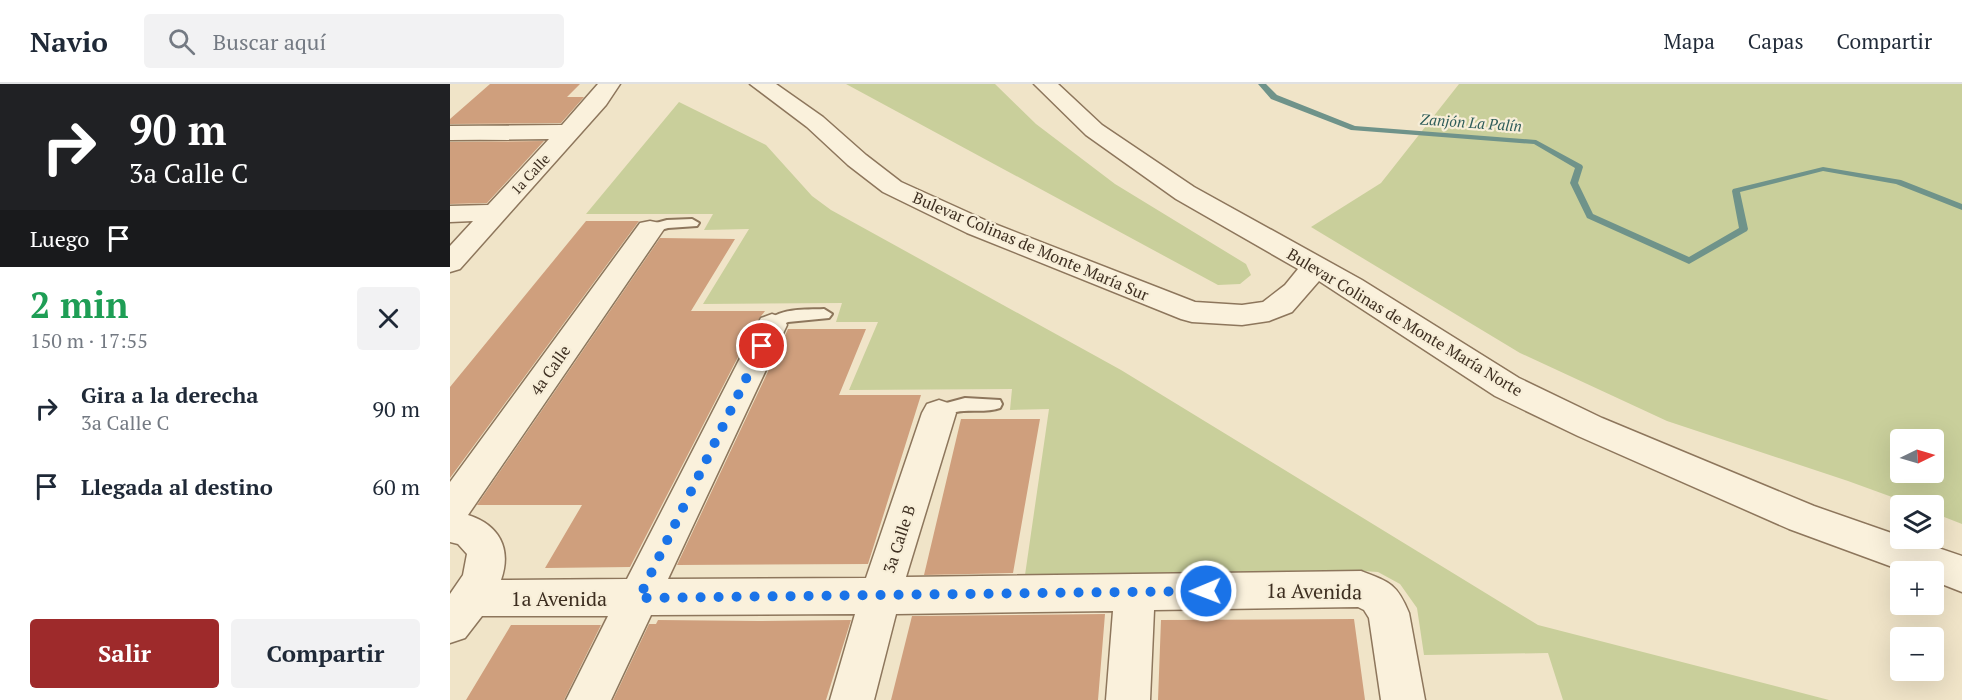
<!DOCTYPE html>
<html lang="es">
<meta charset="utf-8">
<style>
:root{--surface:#fff;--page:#f2f2f3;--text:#1f2937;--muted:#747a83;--line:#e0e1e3;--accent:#9e2a2b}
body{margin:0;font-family:"PT Serif",serif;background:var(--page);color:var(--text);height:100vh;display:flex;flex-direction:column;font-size:22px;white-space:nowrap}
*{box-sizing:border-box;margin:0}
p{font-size:20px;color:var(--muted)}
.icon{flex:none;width:33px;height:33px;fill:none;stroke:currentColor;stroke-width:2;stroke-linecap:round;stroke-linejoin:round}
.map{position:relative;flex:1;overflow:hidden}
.details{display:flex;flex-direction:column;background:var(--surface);width:450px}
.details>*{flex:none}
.top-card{background:#202124;color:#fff;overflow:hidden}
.needle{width:39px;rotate:85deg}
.fabs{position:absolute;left:1440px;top:345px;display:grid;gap:12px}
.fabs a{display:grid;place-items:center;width:54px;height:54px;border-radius:6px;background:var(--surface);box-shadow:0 6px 24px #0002;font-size:30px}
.pin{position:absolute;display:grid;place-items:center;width:51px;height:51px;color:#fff;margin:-26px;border:3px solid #fff;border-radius:50%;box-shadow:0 2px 6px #0007}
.me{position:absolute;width:66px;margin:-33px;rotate:269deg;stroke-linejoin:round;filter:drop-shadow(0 0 4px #0008)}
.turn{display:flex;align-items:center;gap:21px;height:126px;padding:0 30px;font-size:27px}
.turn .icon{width:78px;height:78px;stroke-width:2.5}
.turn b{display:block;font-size:42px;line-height:51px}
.then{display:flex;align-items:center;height:57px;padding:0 30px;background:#0003;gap:12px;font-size:22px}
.round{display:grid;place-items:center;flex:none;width:63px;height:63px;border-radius:6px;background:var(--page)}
.head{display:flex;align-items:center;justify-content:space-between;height:102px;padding:0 30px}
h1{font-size:36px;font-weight:800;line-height:45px;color:#1e9e55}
.button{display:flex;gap:12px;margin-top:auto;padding:12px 30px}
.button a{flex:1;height:69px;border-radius:6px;background:var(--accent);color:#fff;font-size:24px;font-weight:800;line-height:69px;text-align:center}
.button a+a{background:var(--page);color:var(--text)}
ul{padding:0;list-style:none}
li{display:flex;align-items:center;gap:18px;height:78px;padding:0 30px}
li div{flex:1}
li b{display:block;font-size:22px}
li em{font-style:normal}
header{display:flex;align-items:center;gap:36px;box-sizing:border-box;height:84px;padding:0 30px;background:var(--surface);border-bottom:2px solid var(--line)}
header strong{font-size:28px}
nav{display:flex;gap:33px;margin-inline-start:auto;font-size:21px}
.search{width:420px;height:54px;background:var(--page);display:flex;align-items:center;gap:15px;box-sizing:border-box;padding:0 21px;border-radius:6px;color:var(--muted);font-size:22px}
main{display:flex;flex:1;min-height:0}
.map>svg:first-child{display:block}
.green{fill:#c9cf9b;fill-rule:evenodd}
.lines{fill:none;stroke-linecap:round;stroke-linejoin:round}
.stream{fill:#6f938a;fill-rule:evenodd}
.building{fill:#cf9f7d}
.service-casing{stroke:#8d765c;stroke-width:4}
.minor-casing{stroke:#8d765c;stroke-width:3}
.tertiary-casing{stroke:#8d765c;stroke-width:3}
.service{fill:#faf1dc;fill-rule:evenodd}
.minor{fill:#faf1dc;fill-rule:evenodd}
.tertiary{fill:#faf1dc;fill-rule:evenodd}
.route{stroke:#1a73e8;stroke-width:10;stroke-dasharray:0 18}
.labels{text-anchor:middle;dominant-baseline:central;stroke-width:4.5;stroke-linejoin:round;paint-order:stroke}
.far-street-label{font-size:14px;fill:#3d2e20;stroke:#f7eed8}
.far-water-label{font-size:15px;font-style:italic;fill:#2f5d5a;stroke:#f7eed8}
.street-label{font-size:16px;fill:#3d2e20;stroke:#f7eed8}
.near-street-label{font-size:20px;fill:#3d2e20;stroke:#f7eed8}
</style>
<header>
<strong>Navio</strong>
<div class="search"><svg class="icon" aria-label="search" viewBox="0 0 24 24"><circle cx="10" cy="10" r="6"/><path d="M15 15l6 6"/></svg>Buscar aquí</div>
<nav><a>Mapa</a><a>Capas</a><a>Compartir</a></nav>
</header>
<main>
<section class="details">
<div class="top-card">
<div class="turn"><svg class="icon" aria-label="right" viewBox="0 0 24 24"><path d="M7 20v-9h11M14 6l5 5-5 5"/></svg><div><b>90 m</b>3a Calle C</div></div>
<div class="then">Luego<svg class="icon" aria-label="arrive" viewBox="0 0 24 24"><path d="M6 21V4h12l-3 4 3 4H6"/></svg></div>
</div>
<div class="head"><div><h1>2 min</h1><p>150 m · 17:55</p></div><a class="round"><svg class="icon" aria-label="close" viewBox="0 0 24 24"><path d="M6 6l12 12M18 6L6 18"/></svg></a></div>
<ul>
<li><svg class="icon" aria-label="right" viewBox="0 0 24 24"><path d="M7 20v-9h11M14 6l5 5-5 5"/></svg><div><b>Gira a la derecha</b><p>3a Calle C</p></div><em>90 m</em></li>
<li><svg class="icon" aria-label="arrive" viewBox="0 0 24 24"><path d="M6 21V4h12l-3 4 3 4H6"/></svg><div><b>Llegada al destino</b></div><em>60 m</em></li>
</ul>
<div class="button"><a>Salir</a><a>Compartir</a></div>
</section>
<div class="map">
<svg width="1512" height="616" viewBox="0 0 1512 616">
<rect width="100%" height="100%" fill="#f0e4c8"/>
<path class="green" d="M 396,0 L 545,0 L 586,40 L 665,100 L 796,180 L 801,191 L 790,200 L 768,201 Z
M 1009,0 L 1512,0 L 1512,440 L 1484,429 L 1484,422 L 1464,421 L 1398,397 L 1217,337 L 1070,269 L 861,143 L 931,99 ZM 1450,356 L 1484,356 L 1484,388 L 1450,388 Z
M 229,18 L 316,61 L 362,112 L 381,126 L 671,286 L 1088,541 L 1379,616 L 1113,616 L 1098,569 L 974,571 L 967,524 L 950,500 L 928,488 L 898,486 L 575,491 L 599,325 L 560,326 L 562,305 L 399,306 L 428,238 L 386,238 L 392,219 L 253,220 L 299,145 L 254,146 L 263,130 L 136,130 Z"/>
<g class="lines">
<path class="stream" d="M 808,0 L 816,0 L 827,11 L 905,42 L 1086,56 L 1132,81 L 1133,83 L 1128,99 L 1143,130 L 1239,173 L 1289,144 L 1282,107 L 1283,105 L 1373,83 L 1451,96 L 1512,120 L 1512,126 L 1446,100 L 1373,87 L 1290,108 L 1298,145 L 1297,147 L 1239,180 L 1137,134 L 1120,99 L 1125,84 L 1084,60 L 901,46 L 821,15 Z"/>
</g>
<path class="building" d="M 40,0 L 130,0 L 117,13 L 134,13 L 111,39 L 0,40 L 0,35 Z
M 94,57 L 37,119 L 0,120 L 0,58 Z
M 136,137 L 189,137 L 0,394 L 0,303 Z
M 210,154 L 285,155 L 241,227 L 315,227 L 305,240 L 180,483 L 95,484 L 132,421 L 27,421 Z
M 338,245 L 416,245 L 389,311 L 471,311 L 418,480 L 227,481 Z
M 511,335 L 590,335 L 563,489 L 474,491 Z
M 655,530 L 648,616 L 441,616 L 462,532 Z
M 904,535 L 915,616 L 708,616 L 711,536 Z
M 208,536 L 308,537 L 401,536 L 376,616 L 163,616 L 199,540 L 206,540 Z
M 61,541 L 151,541 L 114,616 L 16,616 Z"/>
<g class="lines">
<defs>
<path id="service" d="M 242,135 L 249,139 L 247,142 L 218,144 L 200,149 L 193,145 L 195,142 L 217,136 Z
M 374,225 L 382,230 L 379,234 L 338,238 L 322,246 L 317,245 L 314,241 C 327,223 355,226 374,225 Z
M 515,314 L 550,316 L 552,320 L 550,324 C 536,329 520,325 506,328 C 497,331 493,337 483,334 L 481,329 L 489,321 Z"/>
<path id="minor" d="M 148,0 L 170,0 L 156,21 L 10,185 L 0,188 L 0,162 L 23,137 L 0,138 L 0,122 L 38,121 L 99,55 L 0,56 L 0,42 L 112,41 Z
M 200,137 L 210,139 L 214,145 L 18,431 C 49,441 62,464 51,496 L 177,495 L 307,241 L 311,234 L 322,230 L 333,234 L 337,241 L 218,495 L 416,494 L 472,329 L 477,320 L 489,316 L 501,320 L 506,329 L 456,493 L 911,487 C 940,498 947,500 959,529 L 975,616 L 931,616 L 919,534 L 914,526 L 908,523 L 704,526 L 700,616 L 656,616 L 663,527 L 446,530 L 424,616 L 380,616 L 405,530 L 201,531 L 161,616 L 116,616 L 158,532 L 32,532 L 15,554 L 0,559 L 0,510 L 13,491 L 17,470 L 8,460 L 0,458 L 0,398 L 190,139 Z"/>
<path id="tertiary" d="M 300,0 L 326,0 L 373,33 L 416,71 L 451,98 L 537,137 L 745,218 L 792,221 L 813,218 L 835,201 L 848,185 L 726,115 L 636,51 L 584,0 L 608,0 L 652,41 L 744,103 L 912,196 L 1069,294 L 1152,334 L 1364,422 L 1450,452 L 1450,454 L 1459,454 L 1512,472 L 1512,508 L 1484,497 L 1484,488 L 1456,488 L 1339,445 L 1128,352 L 1045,312 L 869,197 L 842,228 L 819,237 L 792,241 L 742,238 L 731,235 L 517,149 L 433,108 L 398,81 L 357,43 Z"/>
</defs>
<use href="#service" class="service-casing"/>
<use href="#minor" class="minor-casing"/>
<use href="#tertiary" class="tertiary-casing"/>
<use href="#service" class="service"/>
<use href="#minor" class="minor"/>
<use href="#tertiary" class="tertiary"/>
</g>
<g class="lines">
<path class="route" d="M 312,262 L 189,514 L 756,507"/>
</g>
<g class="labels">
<g class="far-street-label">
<text transform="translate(80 90) rotate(-47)">1a Calle</text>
</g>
<g class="far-water-label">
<text transform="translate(1021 38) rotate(4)">Zanjón La Palín</text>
</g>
<g class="street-label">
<text transform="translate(581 162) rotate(23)">Bulevar Colinas de Monte María Sur</text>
<text transform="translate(955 238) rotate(31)">Bulevar Colinas de Monte María Norte</text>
<text transform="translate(100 286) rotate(-55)">4a Calle</text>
<text transform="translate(449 455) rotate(-72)">3a Calle B</text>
</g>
<g class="near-street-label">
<text transform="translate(864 507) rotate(1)">1a Avenida</text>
<text x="109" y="514">1a Avenida</text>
</g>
</g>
</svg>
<div class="fabs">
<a><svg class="needle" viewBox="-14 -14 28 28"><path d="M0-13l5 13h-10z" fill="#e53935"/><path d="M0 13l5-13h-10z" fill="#747a83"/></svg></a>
<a><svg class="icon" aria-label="layers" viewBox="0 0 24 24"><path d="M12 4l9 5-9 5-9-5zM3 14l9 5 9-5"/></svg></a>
<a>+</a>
<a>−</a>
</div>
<div class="pin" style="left:312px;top:262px;background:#d93025"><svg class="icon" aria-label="arrive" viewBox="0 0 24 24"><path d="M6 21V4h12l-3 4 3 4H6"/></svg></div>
<svg class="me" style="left:756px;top:507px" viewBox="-20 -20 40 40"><circle r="17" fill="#1a73e8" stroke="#fff" stroke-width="3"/><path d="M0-11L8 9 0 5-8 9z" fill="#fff"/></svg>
</div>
</main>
